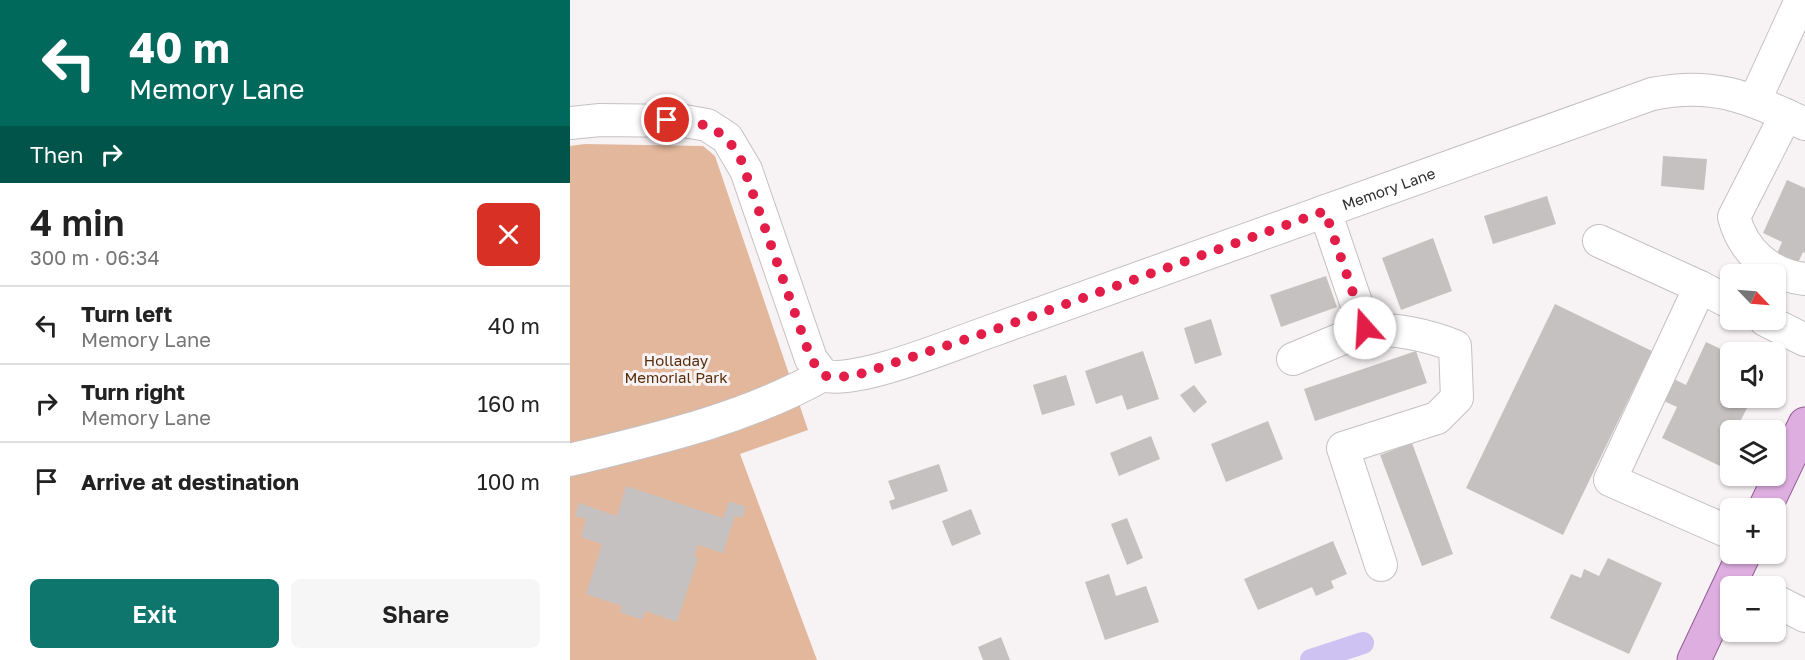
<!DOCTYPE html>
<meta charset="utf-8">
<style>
:root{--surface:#fff;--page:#f6f6f6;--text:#222;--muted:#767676;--line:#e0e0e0;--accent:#0f766e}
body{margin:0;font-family:"Golos Text",sans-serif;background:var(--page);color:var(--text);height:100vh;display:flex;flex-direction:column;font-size:22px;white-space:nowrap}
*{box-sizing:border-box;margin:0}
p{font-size:20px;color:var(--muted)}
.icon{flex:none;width:33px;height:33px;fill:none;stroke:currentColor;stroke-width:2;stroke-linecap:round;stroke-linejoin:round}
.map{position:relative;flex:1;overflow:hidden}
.details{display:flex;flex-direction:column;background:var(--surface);width:570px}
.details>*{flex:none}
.hud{background:#00695c;color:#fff;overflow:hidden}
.needle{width:39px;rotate:115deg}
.tools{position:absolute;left:1150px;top:264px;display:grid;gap:12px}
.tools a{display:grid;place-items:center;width:66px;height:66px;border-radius:9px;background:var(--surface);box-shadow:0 2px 4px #0004;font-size:30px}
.pin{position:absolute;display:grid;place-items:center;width:51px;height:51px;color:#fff;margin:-26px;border:3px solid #fff;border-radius:50%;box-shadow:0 2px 6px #0007}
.me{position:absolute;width:66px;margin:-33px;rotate:341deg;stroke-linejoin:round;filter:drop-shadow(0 0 4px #0008)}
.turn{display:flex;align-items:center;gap:21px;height:126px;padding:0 30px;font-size:27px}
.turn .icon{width:78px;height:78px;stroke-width:2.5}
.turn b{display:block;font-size:42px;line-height:51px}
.then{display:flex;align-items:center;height:57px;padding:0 30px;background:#0003;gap:12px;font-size:22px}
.round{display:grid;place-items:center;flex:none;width:63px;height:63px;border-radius:9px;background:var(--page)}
.head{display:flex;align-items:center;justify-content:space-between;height:102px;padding:0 30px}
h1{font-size:36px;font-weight:600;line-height:45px}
.primary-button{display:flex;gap:12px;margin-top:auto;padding:12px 30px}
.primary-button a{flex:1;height:69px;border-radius:9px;background:var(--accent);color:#fff;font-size:24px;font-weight:600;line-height:69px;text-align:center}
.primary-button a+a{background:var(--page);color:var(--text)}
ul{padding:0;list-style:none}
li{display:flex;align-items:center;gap:18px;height:78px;padding:0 30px;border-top:2px solid var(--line)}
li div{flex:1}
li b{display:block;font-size:22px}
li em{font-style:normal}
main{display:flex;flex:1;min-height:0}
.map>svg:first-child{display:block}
.green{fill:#e2b79c}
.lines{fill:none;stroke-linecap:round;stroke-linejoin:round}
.canal{stroke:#cdc2f2;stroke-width:22}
.building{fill:#c6c1c1}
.minor-casing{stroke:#c5c0c2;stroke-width:34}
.major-casing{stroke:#925e95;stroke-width:35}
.minor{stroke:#fff;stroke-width:32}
.major{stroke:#deaee0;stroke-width:33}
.route{stroke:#e11d48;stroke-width:10;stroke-dasharray:0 18}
.labels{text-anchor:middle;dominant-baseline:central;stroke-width:6;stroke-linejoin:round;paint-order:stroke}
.street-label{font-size:15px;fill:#2f2d2e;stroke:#f7f2f4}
.park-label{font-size:15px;fill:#582d0a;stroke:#f7f2f4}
</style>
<main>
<section class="details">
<div class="hud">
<div class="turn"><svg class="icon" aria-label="left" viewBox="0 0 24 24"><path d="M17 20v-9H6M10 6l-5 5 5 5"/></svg><div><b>40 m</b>Memory Lane</div></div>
<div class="then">Then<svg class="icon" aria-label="right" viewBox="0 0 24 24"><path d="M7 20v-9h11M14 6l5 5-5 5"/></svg></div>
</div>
<div class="head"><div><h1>4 min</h1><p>300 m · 06:34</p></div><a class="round" style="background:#d93025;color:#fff"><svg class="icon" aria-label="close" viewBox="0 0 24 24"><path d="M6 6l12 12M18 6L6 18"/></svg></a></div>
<ul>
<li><svg class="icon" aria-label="left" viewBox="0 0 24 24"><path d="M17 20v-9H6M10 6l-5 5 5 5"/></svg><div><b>Turn left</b><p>Memory Lane</p></div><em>40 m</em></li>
<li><svg class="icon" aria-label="right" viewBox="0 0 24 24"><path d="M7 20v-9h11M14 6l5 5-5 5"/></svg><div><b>Turn right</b><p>Memory Lane</p></div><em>160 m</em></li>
<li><svg class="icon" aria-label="arrive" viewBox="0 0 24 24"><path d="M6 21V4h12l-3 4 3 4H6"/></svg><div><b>Arrive at destination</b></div><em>100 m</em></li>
</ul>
<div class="primary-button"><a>Exit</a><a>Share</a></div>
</section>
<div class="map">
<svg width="1235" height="660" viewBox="0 0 1235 660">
<rect width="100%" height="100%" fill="#f7f2f4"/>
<path class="green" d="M 15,144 L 133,146 L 145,156 L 238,430 L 170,454 L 247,660 L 0,660 L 0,146 Z"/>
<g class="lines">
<path class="canal" d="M 741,660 L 793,643"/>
</g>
<path class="building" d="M 1093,156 L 1137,159 L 1134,190 L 1091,186 Z
M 1217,180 L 1235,188 L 1235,253 L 1233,252 L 1223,274 L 1202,265 L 1212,242 L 1193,233 Z
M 977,196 L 986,224 L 923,244 L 914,216 Z
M 863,238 L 882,291 L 831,310 L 812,258 Z
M 756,276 L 767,307 L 711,327 L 700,295 Z
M 985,304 L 1082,351 L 993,535 L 896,488 Z
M 641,319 L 652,355 L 625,364 L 614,328 Z
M 1136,342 L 1161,354 L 1161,398 L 1182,398 L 1166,430 L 1161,430 L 1161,441 L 1150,466 L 1092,438 L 1107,407 L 1087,398 L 1098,376 L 1116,385 Z
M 573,351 L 589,399 L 557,410 L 552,395 L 526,404 L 515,371 Z
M 846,351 L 857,383 L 745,421 L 734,389 Z
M 496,375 L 505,405 L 472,415 L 463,385 Z
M 624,385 L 637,402 L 624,413 L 610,395 Z
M 698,421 L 713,459 L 656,482 L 641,444 Z
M 581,436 L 590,459 L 549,476 L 540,453 Z
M 842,443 L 883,554 L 852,566 L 810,455 Z
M 369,464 L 378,491 L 322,510 L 319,501 L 325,499 L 318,481 Z
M 56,486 L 153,518 L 159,501 L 176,507 L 172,518 L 165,516 L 153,553 L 128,545 L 124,557 L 128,558 L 107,622 L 75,611 L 72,620 L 50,612 L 52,606 L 16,594 L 32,544 L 11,537 L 16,519 L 5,516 L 9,503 L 47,516 Z
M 401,509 L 411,534 L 382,546 L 372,521 Z
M 557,518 L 573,558 L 557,565 L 541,524 Z
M 763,541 L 777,574 L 761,581 L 764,588 L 746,596 L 742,587 L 688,610 L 674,579 Z
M 1038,558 L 1092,583 L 1059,654 L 980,618 L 1001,574 L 1011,578 L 1014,569 L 1029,576 Z
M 539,574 L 546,596 L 576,586 L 589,622 L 535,640 L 515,582 Z
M 431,637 L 440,660 L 413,660 L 408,647 Z"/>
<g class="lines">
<defs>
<g id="minor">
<path d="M 1185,100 L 1231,0"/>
<path d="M 1216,115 L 1164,217 C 1173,251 1199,275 1235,279"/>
<path id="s1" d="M 0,123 L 30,120 L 114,121 L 137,125 L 157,138 L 176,170 L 241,359 L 253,375 C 285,386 386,343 421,331 L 1082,94 C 1145,81 1179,98 1235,124"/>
<path d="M 1029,241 L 1130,287"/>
<path d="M 1161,303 L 1130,287 L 1040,480 L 1161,533"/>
<path d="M 1195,320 L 1235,340"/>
<path d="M 795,329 C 827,329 855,334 885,346 L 887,398 L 867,418 L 773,448 L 811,565"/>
<path d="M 723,359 L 795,329 L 755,211"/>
<path d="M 0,460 C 86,439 175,419 253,375"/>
<path d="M 1206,601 L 1235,616"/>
</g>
<path id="major" d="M 1195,508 L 1235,424
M 1124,660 L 1174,554"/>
</defs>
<use href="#minor" class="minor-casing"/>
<use href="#major" class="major-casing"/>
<use href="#minor" class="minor"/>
<use href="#major" class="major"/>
</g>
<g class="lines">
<path class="route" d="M 97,120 C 133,122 150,125 170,157 L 241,359 L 253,375 L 260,377 L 284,376 L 421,331 L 755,211 L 795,328"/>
</g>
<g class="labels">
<g class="street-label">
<text stroke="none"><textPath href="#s1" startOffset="1016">Memory Lane</textPath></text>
</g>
<g class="park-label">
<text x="106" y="360">Holladay<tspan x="106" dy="17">Memorial Park</tspan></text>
</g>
</g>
</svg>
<div class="tools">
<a><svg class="needle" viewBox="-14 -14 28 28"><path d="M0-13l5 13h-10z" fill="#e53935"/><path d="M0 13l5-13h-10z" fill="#767676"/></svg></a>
<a><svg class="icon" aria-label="sound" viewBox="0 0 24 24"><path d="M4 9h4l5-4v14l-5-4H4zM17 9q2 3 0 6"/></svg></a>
<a><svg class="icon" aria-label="layers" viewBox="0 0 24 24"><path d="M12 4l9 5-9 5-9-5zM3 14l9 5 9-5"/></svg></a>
<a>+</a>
<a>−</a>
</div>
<div class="pin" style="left:97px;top:120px;background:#d93025"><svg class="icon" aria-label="arrive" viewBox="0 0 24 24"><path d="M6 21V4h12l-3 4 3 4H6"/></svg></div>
<svg class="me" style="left:795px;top:328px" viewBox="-20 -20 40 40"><circle r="19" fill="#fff"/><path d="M0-13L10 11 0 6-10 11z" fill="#e11d48"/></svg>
</div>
</main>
